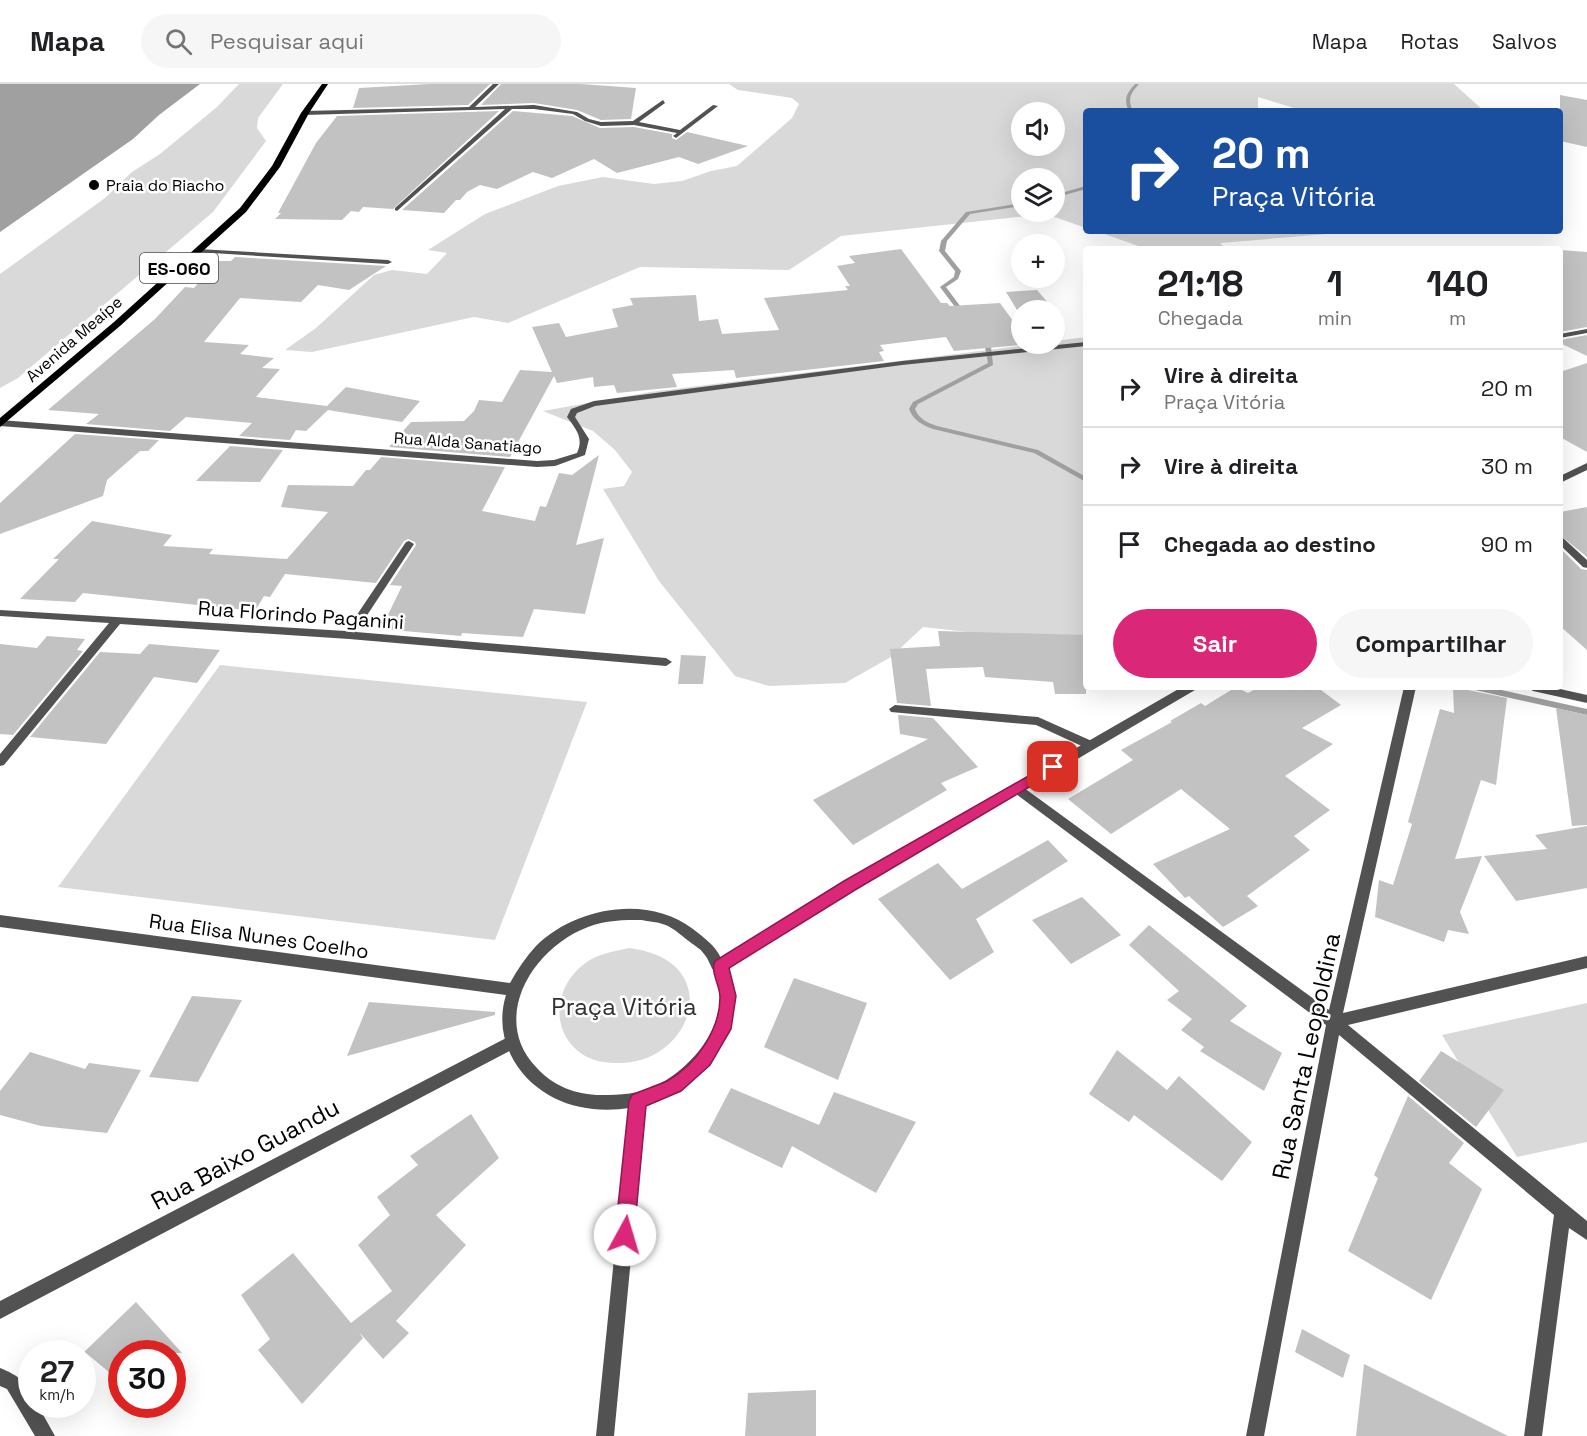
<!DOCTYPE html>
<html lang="pt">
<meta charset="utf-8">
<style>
:root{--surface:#fff;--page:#f6f6f6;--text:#202124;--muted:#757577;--line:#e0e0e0;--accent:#db2777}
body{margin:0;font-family:"Space Grotesk",sans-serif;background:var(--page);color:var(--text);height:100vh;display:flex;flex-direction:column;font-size:22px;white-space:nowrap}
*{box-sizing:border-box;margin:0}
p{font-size:20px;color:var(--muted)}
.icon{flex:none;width:33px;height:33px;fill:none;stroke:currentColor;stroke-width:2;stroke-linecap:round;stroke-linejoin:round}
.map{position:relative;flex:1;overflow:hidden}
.details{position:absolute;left:1083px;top:162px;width:480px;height:444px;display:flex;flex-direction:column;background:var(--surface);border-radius:6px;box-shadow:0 6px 24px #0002}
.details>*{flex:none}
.hud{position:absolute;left:1083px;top:24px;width:480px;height:126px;border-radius:6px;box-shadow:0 6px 24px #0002;background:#1a4fa0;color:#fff;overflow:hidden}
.controls{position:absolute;left:1011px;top:18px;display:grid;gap:12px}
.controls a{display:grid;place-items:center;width:54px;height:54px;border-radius:50%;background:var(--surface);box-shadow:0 6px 24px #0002;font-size:30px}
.speed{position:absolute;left:18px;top:1256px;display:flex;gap:12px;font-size:30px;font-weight:700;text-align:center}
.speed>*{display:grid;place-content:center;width:78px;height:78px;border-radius:50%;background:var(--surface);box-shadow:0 6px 24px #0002;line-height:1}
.speed small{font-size:15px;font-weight:400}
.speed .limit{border:9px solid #d22;background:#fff;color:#111}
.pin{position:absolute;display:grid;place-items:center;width:51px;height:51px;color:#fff;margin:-26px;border-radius:12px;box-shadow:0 3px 9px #0006}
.me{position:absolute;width:66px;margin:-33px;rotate:6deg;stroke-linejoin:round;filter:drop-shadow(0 0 4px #0008)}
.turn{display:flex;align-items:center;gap:21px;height:126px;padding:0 30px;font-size:27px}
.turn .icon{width:78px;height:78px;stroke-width:2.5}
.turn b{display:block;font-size:42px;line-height:51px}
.eta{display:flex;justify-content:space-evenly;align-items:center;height:102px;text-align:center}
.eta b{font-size:36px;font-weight:700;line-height:42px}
.action{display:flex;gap:12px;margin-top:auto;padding:12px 30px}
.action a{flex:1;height:69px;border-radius:36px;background:var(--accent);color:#fff;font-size:24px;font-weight:700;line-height:69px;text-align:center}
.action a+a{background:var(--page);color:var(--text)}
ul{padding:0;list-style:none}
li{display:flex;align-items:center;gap:18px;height:78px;padding:0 30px;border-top:2px solid var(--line)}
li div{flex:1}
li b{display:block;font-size:22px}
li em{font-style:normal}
header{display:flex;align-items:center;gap:36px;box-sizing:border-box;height:84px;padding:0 30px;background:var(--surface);border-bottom:2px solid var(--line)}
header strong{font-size:28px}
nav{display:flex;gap:33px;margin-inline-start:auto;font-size:21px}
.search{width:420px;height:54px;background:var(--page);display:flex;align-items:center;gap:15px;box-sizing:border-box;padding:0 21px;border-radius:33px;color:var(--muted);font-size:22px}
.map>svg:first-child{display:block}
.green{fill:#d9d9d9;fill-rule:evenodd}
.water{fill:#a0a0a0}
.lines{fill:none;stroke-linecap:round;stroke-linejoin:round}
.stream{fill:#a0a0a0;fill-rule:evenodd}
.building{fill:#c2c2c2}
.service{fill:#525252;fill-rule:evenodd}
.minor{fill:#525252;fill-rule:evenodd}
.tertiary{fill:#525252;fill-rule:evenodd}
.primary{fill:#000;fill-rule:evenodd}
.route{fill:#db2777;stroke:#8e194d;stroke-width:1.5}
.poi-dot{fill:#000;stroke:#fff;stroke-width:2}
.labels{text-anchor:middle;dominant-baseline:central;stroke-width:5;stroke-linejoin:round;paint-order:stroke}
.far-poi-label{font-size:16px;fill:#000;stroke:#fff;text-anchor:start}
.far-street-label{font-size:16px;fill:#000;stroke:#fff}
.shield{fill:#fff;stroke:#4c4c4c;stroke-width:1.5}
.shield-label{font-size:18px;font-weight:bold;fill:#000}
.street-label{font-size:20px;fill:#000;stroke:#fff}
.near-park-label{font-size:24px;fill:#303030;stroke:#fff}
.near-street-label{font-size:24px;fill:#000;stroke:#fff}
</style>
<header>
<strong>Mapa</strong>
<div class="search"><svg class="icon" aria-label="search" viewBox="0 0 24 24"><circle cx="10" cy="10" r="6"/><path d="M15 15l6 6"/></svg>Pesquisar aqui</div>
<nav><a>Mapa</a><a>Rotas</a><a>Salvos</a></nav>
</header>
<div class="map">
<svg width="1587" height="1352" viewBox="0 0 1587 1352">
<rect width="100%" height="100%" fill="#fff"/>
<path class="green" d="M 239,0 L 283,0 L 258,34 L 257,44 L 266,57 L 213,128 L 18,294 L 0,304 L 0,190 L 105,114 L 132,88 L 160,70 L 217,23 Z
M 729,0 L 1454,0 L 1484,27 L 1304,27 L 1258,13 L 1258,27 L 1086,27 L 1086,144 L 1046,130 L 841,152 L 789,186 L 640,183 L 508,239 L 474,233 L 312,268 L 285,266 L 316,244 L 374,191 L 392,186 L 427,190 L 447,169 L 428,166 L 485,130 L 558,102 L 603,93 L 654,100 L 682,97 L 711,87 L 737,82 L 792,34 L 799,20 L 792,14 L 738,6 ZM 1022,28 L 1054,28 L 1054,62 L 1022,62 ZM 1022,94 L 1054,94 L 1054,128 L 1022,128 Z
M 1096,147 L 1336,147 L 1339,149 L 1220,159 L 1226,165 L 1147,165 Z
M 1086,253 L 1086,561 L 923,543 L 891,573 L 845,599 L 769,602 L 735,592 L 659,497 L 603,405 L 624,402 L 632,388 L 615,366 L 593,347 L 543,327 L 650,308 L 1037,260 L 1054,260 L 1055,257 Z
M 220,581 L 587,618 L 495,856 L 58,803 Z
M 629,864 C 728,876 693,981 617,979 C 605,979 592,977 582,970 C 547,946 555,897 590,876 C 602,869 616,867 629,864 Z
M 1587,919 L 1587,1058 L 1517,1073 L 1442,951 Z"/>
<path class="water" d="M 0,0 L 200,0 L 159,31 L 133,55 L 0,148 Z"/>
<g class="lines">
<path class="stream" d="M 1135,0 L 1139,0 C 1131,9 1127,15 1133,27 L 1129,27 C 1123,15 1127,9 1135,0 Z
M 1086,102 L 1086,105 L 1054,114 L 1054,111 Z
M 1022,119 L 1022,122 L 970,130 L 947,157 L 945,167 L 961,187 L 958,195 L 946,203 L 966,230 L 961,231 L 940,203 L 954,193 L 955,187 L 939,167 L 941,157 L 966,128 Z
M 981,254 L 985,254 L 991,263 L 993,281 L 918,320 L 915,325 C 919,335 928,339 937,342 L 1038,366 L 1086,393 L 1086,398 L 1034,369 L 933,345 C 922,341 913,336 909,325 L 913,318 L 988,279 L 985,263 L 980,255 Z
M 1471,603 L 1488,603 L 1587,625 L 1587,631 L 1475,606 Z"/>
</g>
<path class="building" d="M 429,0 L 490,0 L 468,21 L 353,24 L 359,4 Z
M 501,0 L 581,0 L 636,4 L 631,35 L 601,36 L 577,26 L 534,19 L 481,21 Z
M 1560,11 L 1587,16 L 1587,63 L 1560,57 Z
M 499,27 L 393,125 L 363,123 L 359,128 L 351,127 L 342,136 L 275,135 L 281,129 L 278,129 L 316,59 L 337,32 Z
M 513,27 L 572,32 L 600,44 L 634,43 L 672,50 L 672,54 L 676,56 L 687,48 L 748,62 L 698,80 L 679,73 L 617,89 L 594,75 L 552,94 L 533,88 L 497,105 L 480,101 L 467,108 L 460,116 L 456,116 L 444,129 L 402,126 Z
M 901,165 L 941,219 L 947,219 L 950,222 L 1000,219 L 1021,248 L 1013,248 L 1022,261 L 954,267 L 946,253 L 880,261 L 884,267 L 879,268 L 884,277 L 736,294 L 734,286 L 672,290 L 677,303 L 617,309 L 614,301 L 594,303 L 593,293 L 557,299 L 554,292 L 510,373 L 389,363 L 411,338 L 464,337 L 474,327 L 479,316 L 502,318 L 520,286 L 552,288 L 532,243 L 559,239 L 566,253 L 618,243 L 612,225 L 633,221 L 630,214 L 696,211 L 699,237 L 718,235 L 722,250 L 779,246 L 764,214 L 848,206 L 845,202 L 850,202 L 837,182 L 855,179 L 849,172 Z
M 1560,166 L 1587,168 L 1587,243 L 1560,248 Z
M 235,173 L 386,182 L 349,206 L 318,201 L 301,218 L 240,214 L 204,258 L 249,261 L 240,270 L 274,274 L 262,284 L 280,285 L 256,313 L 327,322 L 346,303 L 420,317 L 402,338 L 328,326 L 306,347 L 296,346 L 290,356 L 239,352 L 252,339 L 186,333 L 170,347 L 86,340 L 99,330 L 48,326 L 155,235 L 185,203 L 194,204 L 217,177 L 231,177 Z
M 1037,206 L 1054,226 L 1022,226 L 1022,234 L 1006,208 Z
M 1587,251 L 1587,272 L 1560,259 L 1560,256 Z
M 1587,279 L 1587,368 L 1560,353 L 1560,288 Z
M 75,350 L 159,356 L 148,367 L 140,367 L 107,396 L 103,412 L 0,450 L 0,419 Z
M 230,362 L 283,366 L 260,398 L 196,397 Z
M 599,371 L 576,461 L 604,454 L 585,530 L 534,525 L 523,553 L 462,549 L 461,552 L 381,545 L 402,502 L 390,501 L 416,461 L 415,458 L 408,455 L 404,457 L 376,499 L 285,490 L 270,513 L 264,512 L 255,527 L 83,509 L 75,518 L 20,515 L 59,475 L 53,475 L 92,437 L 172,451 L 163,462 L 213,465 L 209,470 L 287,475 L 328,428 L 281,423 L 288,401 L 353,402 L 366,386 L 370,386 L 381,373 L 505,383 L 482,427 L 535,437 L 540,422 L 546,423 L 559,389 L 572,391 Z
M 1587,423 L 1587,473 L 1560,451 L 1560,428 Z
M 1560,464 L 1581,485 L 1587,486 L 1587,566 L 1560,542 Z
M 938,547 L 1086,551 L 1086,610 L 1055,610 L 1053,598 L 985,593 L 983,583 L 926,585 L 931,622 L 897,619 L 890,565 L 940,562 Z
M 47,552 L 85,555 L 77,566 L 83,567 L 13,651 L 0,650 L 0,560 L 37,564 Z
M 149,560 L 220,566 L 197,599 L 154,593 L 106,660 L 30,653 L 100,568 L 140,570 Z
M 681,571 L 706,572 L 703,600 L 678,600 Z
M 1236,603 L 1248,609 L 1259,603 L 1317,603 L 1341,621 L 1302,644 L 1333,660 L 1285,692 L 1330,726 L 1294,752 L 1310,766 L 1247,812 L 1258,822 L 1223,843 L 1189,812 L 1185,814 L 1153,780 L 1230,745 L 1181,705 L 1111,750 L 1068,715 L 1133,676 L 1121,666 L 1172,638 L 1170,637 L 1201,619 L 1205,622 Z
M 1453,603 L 1507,614 L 1496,701 L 1481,696 L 1455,775 L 1482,772 L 1460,828 L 1469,850 L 1448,846 L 1444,858 L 1375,833 L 1379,796 L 1393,801 L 1412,740 L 1408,738 L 1440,625 L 1454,629 Z
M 1556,624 L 1587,631 L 1587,741 L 1572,742 Z
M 898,631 L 933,634 L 978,683 L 941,699 L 947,706 L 853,761 L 813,716 L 928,655 L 900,650 Z
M 1587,742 L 1587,804 L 1516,817 L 1484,772 L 1547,765 L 1535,751 Z
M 1048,756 L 1068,777 L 976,835 L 994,868 L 950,896 L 878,815 L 938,779 L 962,805 Z
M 1082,813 L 1121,851 L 1071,880 L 1032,836 Z
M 1149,841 L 1247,922 L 1230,937 L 1282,969 L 1264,1007 L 1200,967 L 1204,963 L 1181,946 L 1192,935 L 1167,916 L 1179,907 L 1129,861 Z
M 794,894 L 867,919 L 838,996 L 764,963 Z
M 192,912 L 242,916 L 198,998 L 149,993 Z
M 369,918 L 495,928 L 495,931 L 347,972 Z
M 1117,966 L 1167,1006 L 1179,992 L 1252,1058 L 1222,1097 L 1134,1031 L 1129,1038 L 1089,1010 Z
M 1441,967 L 1504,1006 L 1476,1043 L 1419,997 Z
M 30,968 L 85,985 L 89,979 L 141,986 L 107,1049 L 41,1042 L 0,1031 L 0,1007 Z
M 731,1004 L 819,1041 L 834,1008 L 916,1038 L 876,1109 L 792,1062 L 782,1084 L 708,1048 Z
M 1408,1012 L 1464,1059 L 1449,1079 L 1482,1105 L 1431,1216 L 1348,1167 L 1378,1094 L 1374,1091 Z
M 471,1030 L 499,1074 L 436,1131 L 466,1161 L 396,1237 L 409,1249 L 383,1275 L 359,1248 L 363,1254 L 302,1320 L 258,1266 L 270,1255 L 241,1211 L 293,1169 L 351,1239 L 392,1207 L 358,1161 L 390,1131 L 377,1113 L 418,1081 L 410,1072 Z
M 136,1218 L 182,1269 L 122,1269 L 122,1299 L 86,1269 L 83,1269 Z
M 1302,1245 L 1350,1271 L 1343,1294 L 1295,1268 Z
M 1364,1280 L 1508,1352 L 1356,1352 Z
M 816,1306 L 816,1352 L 745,1352 L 748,1309 Z"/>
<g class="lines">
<path class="service" d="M 198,165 L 388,176 L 392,178 L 388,180 L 196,168 L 196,166 Z
M 895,621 L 1038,633 L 1094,658 L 1096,661 L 1094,664 L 1086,664 L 1036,641 L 891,628 L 889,625 Z"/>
<path class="minor" d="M 493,0 L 499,0 L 475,23 L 534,21 L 577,28 L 589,35 L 601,38 L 633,37 L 663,16 L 665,19 L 639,38 L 680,46 L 713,21 L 718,22 L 676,54 L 673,52 L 677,49 L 634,41 L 601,42 L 585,37 L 573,30 L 534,25 L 512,25 L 397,127 L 395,126 L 395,124 L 505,25 L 305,31 L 302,29 L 305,27 L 469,23 Z
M 1587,245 L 1587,249 L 1560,254 L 1560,250 Z
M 1086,258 L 1086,262 L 902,281 L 595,322 L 577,329 L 575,333 L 589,355 L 585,371 L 555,382 L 537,383 L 0,342 L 0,336 L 537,377 L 554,376 L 577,369 C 584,354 576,345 567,333 L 571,325 L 594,317 L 902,277 Z
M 1560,453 L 1563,454 L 1587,476 L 1587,484 L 1583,483 L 1560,461 Z
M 409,457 L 414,460 L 356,548 L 666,574 L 672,578 L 666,582 L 349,555 L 120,540 L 4,681 L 0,682 L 0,670 L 109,539 L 0,532 L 0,526 L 346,547 L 406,458 Z
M 1404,603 L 1416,603 L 1343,929 L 1587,872 L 1587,884 L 1348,941 L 1587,1137 L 1587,1156 L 1569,1144 L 1542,1352 L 1524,1352 L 1554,1131 L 1339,951 L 1264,1352 L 1246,1352 L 1326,941 L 1012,707 L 1010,704 L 1012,701 L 1020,701 L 1329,926 Z
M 1527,603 L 1551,603 L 1587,611 L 1587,619 L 1533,607 Z
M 512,951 L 517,953 L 519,958 L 517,963 L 0,1235 L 0,1217 Z
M 638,1010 L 643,1012 L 646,1017 L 614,1352 L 596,1352 L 630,1017 L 633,1012 Z
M 0,1284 C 17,1291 32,1299 32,1320 L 37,1320 L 55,1352 L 35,1352 L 7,1305 L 0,1302 Z"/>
<path class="tertiary" d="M 1587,379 L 1587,386 L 1560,399 L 1560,392 Z
M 1182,603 L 1197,603 L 1195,606 L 854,806 L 727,885 C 737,904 734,926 726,946 C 720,963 710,979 697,991 C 646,1039 552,1040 514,977 C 502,956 499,934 506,911 L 0,843 L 0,831 L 510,899 C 517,886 526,873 536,862 C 575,823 648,810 693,845 C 704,854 714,860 721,874 L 844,798 ZM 642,836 C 651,838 660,838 668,842 C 676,846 683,853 690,858 C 695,862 701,865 704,870 C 708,874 710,881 713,886 C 736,931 697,980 658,1001 C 640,1010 620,1011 601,1011 C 576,1011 553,1002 536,983 C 489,933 534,863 588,843 C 605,836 624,836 642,836 Z"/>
<path class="primary" d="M 322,0 L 328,0 L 309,29 L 280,83 L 246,128 L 120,242 L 0,343 L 0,334 L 114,238 L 240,124 L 272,82 L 301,29 Z"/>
</g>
<path class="route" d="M 1053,678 L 1060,683 L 1058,686 L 855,806 L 729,884 L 736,912 L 731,945 L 710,981 L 681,1007 L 646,1022 L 634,1151 L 631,1158 L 625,1160 L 618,1158 L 615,1151 L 629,1017 L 632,1011 C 643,1006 656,1002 667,997 C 696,981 720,946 720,913 C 720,901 710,888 715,877 L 844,797 Z"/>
<circle class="poi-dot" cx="94" cy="101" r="6"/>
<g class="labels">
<g class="far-poi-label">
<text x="106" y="101">Praia do Riacho</text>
</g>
<g class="far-street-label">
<text transform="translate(74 255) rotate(-41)">Avenida Meaípe</text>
<text transform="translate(468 359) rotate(4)">Rua Alda Sanatiago</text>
</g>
<rect class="shield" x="140" y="169" width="78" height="30" rx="4.5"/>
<g class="shield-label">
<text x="179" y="184">ES-060</text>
</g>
<g class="street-label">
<text transform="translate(301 531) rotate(4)">Rua Florindo Paganini</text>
<text transform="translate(259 852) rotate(8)">Rua Elisa Nunes Coelho</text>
</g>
<g class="near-park-label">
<text x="624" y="922">Praça Vitória</text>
</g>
<g class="near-street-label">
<text transform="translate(1306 972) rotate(-78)">Rua Santa Leopoldina</text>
<text transform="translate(245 1070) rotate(-28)">Rua Baixo Guandu</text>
</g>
</g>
</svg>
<div class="controls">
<a><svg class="icon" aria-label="sound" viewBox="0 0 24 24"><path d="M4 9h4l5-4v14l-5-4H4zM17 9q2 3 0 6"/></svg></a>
<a><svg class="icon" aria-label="layers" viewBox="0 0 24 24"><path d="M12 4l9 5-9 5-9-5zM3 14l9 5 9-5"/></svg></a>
<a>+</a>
<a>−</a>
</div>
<div class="speed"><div>27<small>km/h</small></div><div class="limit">30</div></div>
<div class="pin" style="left:1053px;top:683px;background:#d93025"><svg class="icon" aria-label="arrive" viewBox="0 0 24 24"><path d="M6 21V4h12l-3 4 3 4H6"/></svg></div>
<svg class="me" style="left:625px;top:1151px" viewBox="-20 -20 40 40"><circle r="19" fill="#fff"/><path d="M0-13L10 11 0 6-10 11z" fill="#db2777"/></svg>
<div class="hud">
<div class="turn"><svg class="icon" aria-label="right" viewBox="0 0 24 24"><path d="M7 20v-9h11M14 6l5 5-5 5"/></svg><div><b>20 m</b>Praça Vitória</div></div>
</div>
<section class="details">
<div class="eta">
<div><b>21:18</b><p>Chegada</p></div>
<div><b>1</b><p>min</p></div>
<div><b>140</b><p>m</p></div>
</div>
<ul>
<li><svg class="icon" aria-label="right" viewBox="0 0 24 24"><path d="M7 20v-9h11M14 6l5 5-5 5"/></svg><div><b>Vire à direita</b><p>Praça Vitória</p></div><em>20 m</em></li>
<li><svg class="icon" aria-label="right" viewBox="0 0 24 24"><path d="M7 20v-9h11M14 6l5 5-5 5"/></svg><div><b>Vire à direita</b></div><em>30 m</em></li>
<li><svg class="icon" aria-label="arrive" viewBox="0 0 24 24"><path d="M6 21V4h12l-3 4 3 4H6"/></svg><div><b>Chegada ao destino</b></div><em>90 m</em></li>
</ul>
<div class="action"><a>Sair</a><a>Compartilhar</a></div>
</section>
</div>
